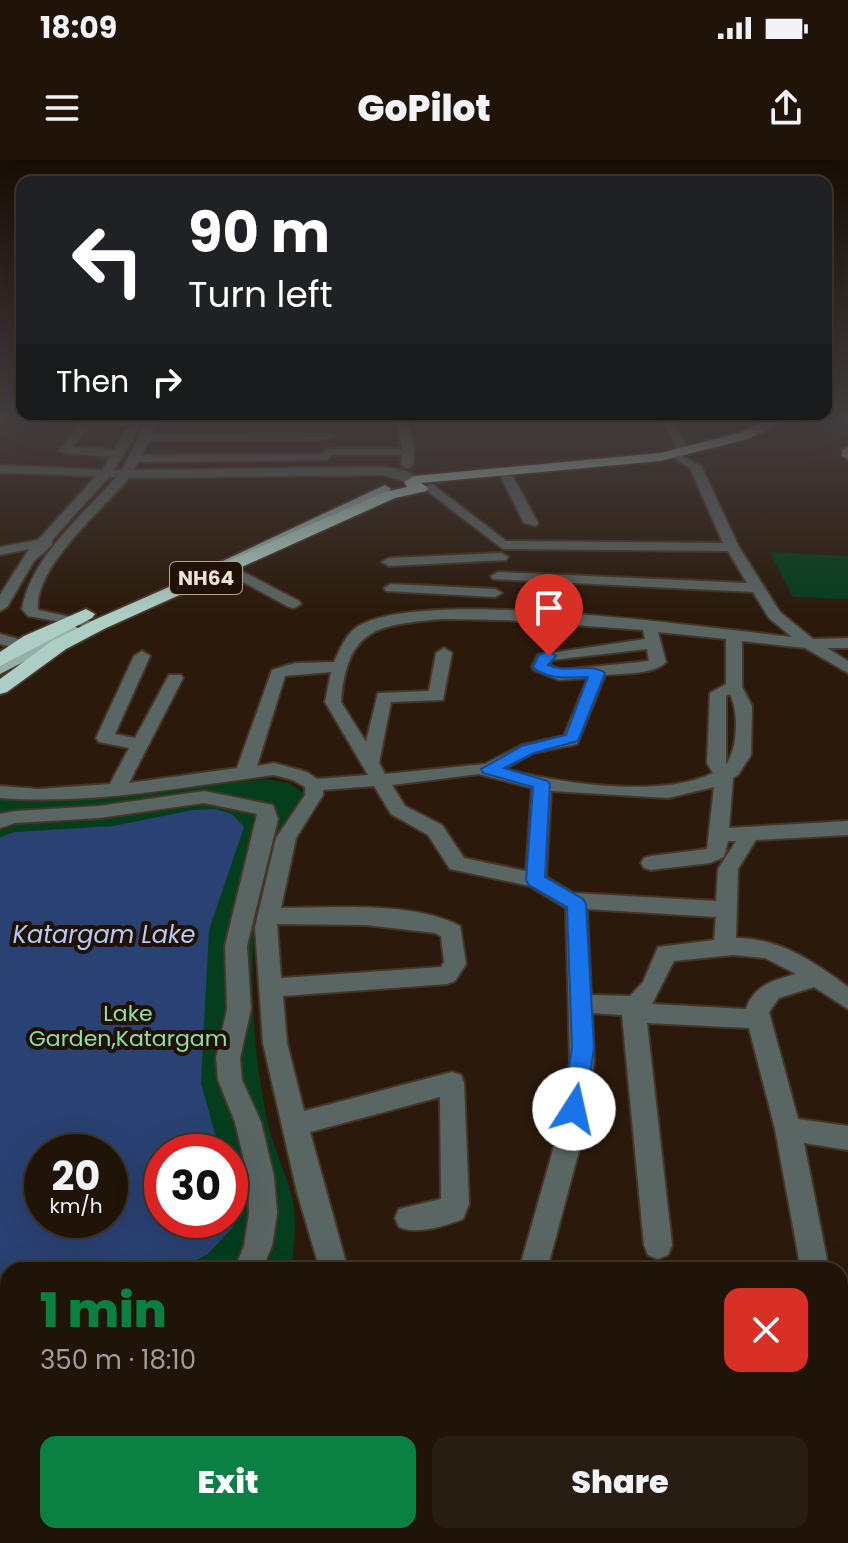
<!DOCTYPE html>
<meta charset="utf-8">
<style>
:root{--surface:#201408;--page:#281d12;--text:#f1f3f6;--muted:#a29e9c;--line:#3d3329;--accent:#0b8043}
body{margin:0;font-family:Poppins,sans-serif;background:var(--page);color:var(--text);height:100vh;display:flex;flex-direction:column;font-size:30px;white-space:nowrap}
*{box-sizing:border-box;margin:0}
p{font-size:26px;color:var(--muted)}
.icon{flex:none;width:44px;height:44px;fill:none;stroke:currentColor;stroke-width:2;stroke-linecap:round;stroke-linejoin:round}
.map{position:relative;flex:1;overflow:hidden}
.sheet{position:absolute;left:0px;top:1102px;width:848px;height:282px;display:flex;flex-direction:column;background:var(--surface);border-radius:24px 24px 0 0;box-shadow:0 8px 32px #0002,0 0 0 2px var(--line)}
.sheet>*{flex:none}
.guide{position:absolute;left:16px;top:16px;width:816px;height:244px;border-radius:16px;box-shadow:0 8px 32px #0002,0 0 0 2px var(--line);background:#202124;color:#fff;overflow:hidden}
.speed{position:absolute;left:24px;top:974px;display:flex;gap:16px;font-size:40px;font-weight:700;text-align:center}
.speed>*{display:grid;place-content:center;width:104px;height:104px;border-radius:50%;background:var(--surface);box-shadow:0 8px 32px #0002,0 0 0 2px var(--line);line-height:1}
.speed small{font-size:20px;font-weight:400}
.speed .limit{border:12px solid #d22;background:#fff;color:#111}
.pin{position:absolute;display:grid;place-items:center;width:68px;height:68px;color:#fff;margin:-82px -34px;border-radius:50% 50% 50% 0;rotate:-45deg;box-shadow:0 0 8px #0007}
.pin .icon{rotate:45deg}
.me{position:absolute;width:88px;margin:-44px;rotate:10deg;stroke-linejoin:round;filter:drop-shadow(0 0 6px #0008)}
.turn{display:flex;align-items:center;gap:28px;height:168px;padding:0 40px;font-size:36px}
.turn .icon{width:104px;height:104px;stroke-width:2.5}
.turn b{display:block;font-size:56px;line-height:68px}
.then{display:flex;align-items:center;height:76px;padding:0 40px;background:#0003;gap:16px;font-size:30px}
.round{display:grid;place-items:center;flex:none;width:84px;height:84px;border-radius:16px;background:var(--page)}
.headline{display:flex;align-items:center;justify-content:space-between;height:136px;padding:0 40px}
h1{font-size:48px;font-weight:800;line-height:60px;color:var(--accent)}
.cta{display:flex;gap:16px;margin-top:auto;padding:16px 40px}
.cta a{flex:1;height:92px;border-radius:16px;background:var(--accent);color:#fff;font-size:32px;font-weight:800;line-height:92px;text-align:center}
.cta a+a{background:var(--page);color:var(--text)}
.status{display:flex;justify-content:space-between;align-items:center;height:56px;padding:0 40px;background:var(--surface);direction:ltr}
.status svg{height:22px;fill:currentColor}
header{display:flex;justify-content:space-between;align-items:center;height:104px;padding:0 40px;background:var(--surface);font-size:36px;font-weight:800}
.map>svg:first-child{display:block}
.green{fill:#043e1d;fill-rule:evenodd}
.water{fill:#2a4173;fill-rule:evenodd}
.lines{fill:none;stroke-linecap:round;stroke-linejoin:round}
.minor-casing{stroke:#463628;stroke-width:4}
.major-casing{stroke:#463628;stroke-width:4}
.highway-casing{stroke:#463628;stroke-width:4}
.minor{fill:#5a6663;fill-rule:evenodd}
.major{fill:#95b0a9;fill-rule:evenodd}
.highway{fill:#adcec5;fill-rule:evenodd}
.route{fill:#1a73e8;stroke:#114b97;stroke-width:2}
.labels{text-anchor:middle;dominant-baseline:central;stroke-width:8;stroke-linejoin:round;paint-order:stroke}
.shield{fill:#211004;stroke:#b0a298;stroke-width:2}
.shield-label{font-size:20px;font-weight:bold;fill:#ede1d7}
.park-label{font-size:22px;fill:#8be0a3;stroke:#211004}
.water-label{font-size:24px;font-style:italic;fill:#b3ccfb;stroke:#211004}
</style>
<div class="status"><b>18:09</b><svg viewBox="0 0 49 12"><path d="M0 12V9h3v3zM5 12V6h3v6zM10 12V3h3v9zM15 12V0h3v12zM26 1h20v11H26zM47 4h2v5h-2z"/></svg></div>
<header><svg class="icon" aria-label="menu" viewBox="0 0 24 24"><path d="M4 6h16M4 12h16M4 18h16"/></svg>GoPilot<svg class="icon" aria-label="share" viewBox="0 0 24 24"><path d="M12 15V3M7 8l5-5 5 5M5 13v7h14v-7"/></svg></header>
<div class="map">
<svg width="848" height="1383" viewBox="0 0 848 1383">
<rect width="100%" height="100%" fill="#2b1a0b"/>
<path class="green" d="M 770,392 L 848,396 L 848,439 L 793,437 Z
M 267,619 L 288,623 L 306,634 C 298,645 287,657 281,669 C 240,745 250,886 269,968 C 275,992 286,1014 292,1037 C 297,1060 295,1087 291,1110 L 8,1110 L 8,1376 L 113,1376 L 105,1383 L 0,1376 L 0,636 L 24,640 L 113,635 ZM 42,992 L 110,992 L 110,1060 L 42,1060 ZM 162,992 L 230,992 L 230,1060 L 162,1060 Z"/>
<path class="water" d="M 215,649 L 232,654 L 244,667 L 209,770 L 201,923 L 220,992 L 162,992 L 162,1060 L 230,1060 L 230,1020 L 237,1040 L 233,1067 L 208,1094 L 177,1110 L 8,1110 L 8,1158 L 0,1159 L 0,677 L 15,672 L 113,666 L 193,650 ZM 42,992 L 110,992 L 110,1060 L 42,1060 Z"/>
<g class="lines">
<defs>
<path id="minor" d="M 82,261 L 143,261 L 114,310 L 122,310 L 147,261 L 158,261 L 152,274 L 329,273 L 335,276 L 329,279 L 149,280 L 142,295 L 322,294 L 327,289 L 402,289 L 397,261 L 408,261 L 414,288 L 413,305 L 407,309 L 401,305 L 402,295 L 332,295 L 327,300 L 138,302 L 134,310 L 383,307 L 406,311 L 420,320 L 414,324 L 383,315 L 129,318 C 103,349 33,408 38,450 L 100,463 L 100,469 L 28,456 L 22,449 C 32,395 82,357 116,317 L 109,317 L 52,380 L 52,385 L 34,401 L 7,447 L 0,451 L 0,435 L 29,389 L 0,395 L 0,387 L 38,380 L 96,316 L 0,313 L 0,305 L 102,310 L 110,297 L 65,293 L 59,290 ZM 90,265 L 130,265 L 114,290 L 73,287 Z
M 663,261 L 674,261 L 690,292 L 688,294 L 680,294 Z
M 680,295 L 701,306 L 739,387 L 780,452 L 813,479 L 848,478 L 848,488 L 827,488 L 848,501 L 848,513 L 805,488 L 742,481 L 742,527 L 752,546 L 751,595 L 738,615 L 733,618 L 729,668 L 848,661 L 848,675 L 756,680 L 738,709 L 736,778 C 780,778 814,802 848,827 L 848,849 L 814,827 L 779,838 L 769,852 L 798,959 L 848,966 L 848,990 L 804,983 L 829,1110 L 801,1110 L 775,969 L 749,868 L 647,863 L 672,1085 L 668,1095 L 658,1099 L 648,1095 L 644,1085 L 622,855 L 592,853 L 594,902 L 581,983 L 547,1110 L 519,1110 L 555,983 L 570,902 L 566,748 L 530,726 L 450,709 L 428,675 L 391,654 L 374,626 L 323,630 L 323,635 L 296,678 L 281,748 C 334,748 413,741 460,766 L 466,804 L 455,821 L 447,824 L 283,836 L 287,883 L 304,951 L 452,912 L 461,915 L 464,923 L 469,1044 L 463,1059 C 445,1066 417,1075 399,1067 L 395,1058 L 399,1049 L 441,1039 L 440,937 L 310,972 L 348,1110 L 320,1110 L 297,1032 L 263,883 L 255,767 L 276,678 L 305,635 L 305,627 L 293,620 L 274,615 C 183,627 91,645 0,638 L 0,626 L 38,629 L 110,624 L 129,588 L 99,582 L 96,578 L 134,496 L 142,491 L 150,496 L 115,574 L 135,578 L 169,515 L 181,515 L 183,518 L 129,623 L 237,608 L 272,510 L 295,503 L 334,502 C 339,491 346,474 357,467 C 422,426 707,468 792,477 L 769,458 L 753,432 L 493,419 L 491,416 L 498,412 L 747,423 L 728,391 L 503,389 L 422,327 L 432,324 L 506,381 L 723,383 L 690,308 L 674,298 ZM 442,459 L 505,460 L 643,470 L 645,479 L 538,495 L 532,507 L 534,510 L 559,520 L 588,518 L 564,576 L 522,585 L 485,604 L 385,614 L 379,603 L 391,542 L 443,540 L 452,493 L 444,488 L 436,493 L 429,531 L 378,533 L 366,582 L 341,542 C 347,467 378,465 442,459 ZM 658,472 L 726,479 L 726,524 L 710,533 L 707,603 L 713,613 C 659,639 561,623 504,609 L 533,593 L 577,584 L 605,515 C 624,513 653,515 666,502 ZM 647,489 L 649,501 L 561,510 L 549,505 L 552,500 ZM 331,512 L 325,542 L 368,615 L 317,619 L 307,612 L 274,603 L 257,606 L 285,516 ZM 730,534 C 739,553 738,587 726,605 L 726,536 ZM 479,614 L 532,628 L 526,711 L 464,698 L 442,665 L 405,646 L 392,625 ZM 714,627 L 707,689 L 651,696 L 644,698 L 641,703 L 644,708 L 651,710 L 710,703 L 724,697 L 728,681 L 736,681 L 718,709 L 716,741 L 573,733 L 546,717 L 551,631 L 668,638 ZM 587,749 L 716,757 L 714,780 L 658,787 L 643,822 L 630,836 L 591,835 ZM 277,764 L 366,765 L 435,773 L 441,776 L 444,802 L 441,807 L 281,818 ZM 733,795 L 765,798 L 796,814 C 774,820 754,825 746,849 L 652,844 L 674,801 Z
M 503,314 L 513,317 L 538,363 L 536,366 L 524,363 L 501,317 Z
M 501,393 L 508,397 L 506,400 L 389,406 L 382,402 L 389,398 Z
M 228,404 L 299,441 L 301,444 L 294,448 L 289,447 L 223,411 L 223,405 Z
M 391,424 L 495,429 L 502,433 L 495,437 L 386,431 L 384,428 Z
M 0,474 L 44,486 L 46,489 L 38,494 L 0,484 Z
M 204,631 L 273,645 L 278,659 L 247,786 L 251,849 L 240,898 L 242,920 L 261,962 L 274,1017 L 277,1053 L 272,1086 L 262,1110 L 234,1110 L 244,1086 L 249,1053 L 248,1017 L 235,962 L 218,920 L 216,898 L 227,849 L 225,786 L 257,654 L 204,643 L 99,658 L 15,663 L 0,668 L 0,654 L 15,651 L 99,646 Z
M 840,1127 L 848,1128 L 848,1158 L 840,1157 Z
M 8,1179 L 8,1209 L 0,1210 L 0,1180 Z
M 0,1232 L 8,1232 L 8,1264 L 0,1264 Z
M 203,1376 L 238,1376 L 235,1383 L 200,1383 Z
M 425,1376 L 459,1376 L 462,1383 L 428,1383 Z"/>
<path id="major" d="M 848,287 L 848,299 L 842,296 L 842,290 Z
M 385,325 L 391,329 L 389,332 L 224,409 L 212,406 Z
M 73,466 L 78,468 L 78,474 L 0,514 L 0,501 L 10,494 Z"/>
<path id="highway" d="M 766,261 L 784,261 L 748,279 L 660,301 L 421,323 L 428,328 L 426,331 L 395,338 L 106,468 L 66,489 L 7,532 L 0,534 L 0,519 L 52,481 L 94,460 L 385,332 L 407,327 L 404,322 L 414,316 L 660,293 L 738,273 Z
M 86,449 L 95,454 L 92,458 L 0,506 L 0,492 L 24,476 Z"/>
</defs>
<use href="#minor" class="minor-casing"/>
<use href="#major" class="major-casing"/>
<use href="#highway" class="highway-casing"/>
<use href="#minor" class="minor"/>
<use href="#major" class="major"/>
<use href="#highway" class="highway"/>
</g>
<linearGradient id="sky" x2="0" y2="1"><stop stop-color="#180e06"/><stop offset="0.57" stop-color="#443e3f"/><stop offset="1" stop-color="#443e3f" stop-opacity="0"/></linearGradient>
<rect width="848" height="455" fill="url(#sky)"/>
<path class="route" d="M 549,491 L 556,496 L 548,505 C 566,514 590,502 605,513 L 578,581 L 534,593 L 504,608 L 548,621 L 550,624 L 545,717 L 583,739 L 586,744 L 594,888 L 585,949 L 582,956 L 574,959 L 565,956 L 562,949 L 572,888 L 567,747 L 529,725 L 526,720 L 533,627 L 483,613 L 481,609 L 522,586 L 566,575 L 588,517 C 569,517 549,521 533,507 L 539,495 Z"/>
<g class="labels">
<rect class="shield" x="170" y="402" width="72" height="32" rx="6"/>
<g class="shield-label">
<text x="206" y="418">NH64</text>
</g>
<g class="park-label">
<text x="128" y="853">Lake<tspan x="128" dy="25">Garden,Katargam</tspan></text>
</g>
<g class="water-label">
<text x="104" y="774">Katargam Lake</text>
</g>
</g>
</svg>
<div class="speed"><div>20<small>km/h</small></div><div class="limit">30</div></div>
<div class="pin" style="left:549px;top:496px;background:#d93025"><svg class="icon" aria-label="arrive" viewBox="0 0 24 24"><path d="M6 21V4h12l-3 4 3 4H6"/></svg></div>
<svg class="me" style="left:574px;top:949px" viewBox="-20 -20 40 40"><circle r="19" fill="#fff"/><path d="M0-13L10 11 0 6-10 11z" fill="#1a73e8"/></svg>
<div class="guide">
<div class="turn"><svg class="icon" aria-label="left" viewBox="0 0 24 24"><path d="M17 20v-9H6M10 6l-5 5 5 5"/></svg><div><b>90 m</b>Turn left</div></div>
<div class="then">Then<svg class="icon" aria-label="right" viewBox="0 0 24 24"><path d="M7 20v-9h11M14 6l5 5-5 5"/></svg></div>
</div>
<section class="sheet">
<div class="headline"><div><h1>1 min</h1><p>350 m · 18:10</p></div><a class="round" style="background:#d93025;color:#fff"><svg class="icon" aria-label="close" viewBox="0 0 24 24"><path d="M6 6l12 12M18 6L6 18"/></svg></a></div>
<div class="cta"><a>Exit</a><a>Share</a></div>
</section>
</div>
